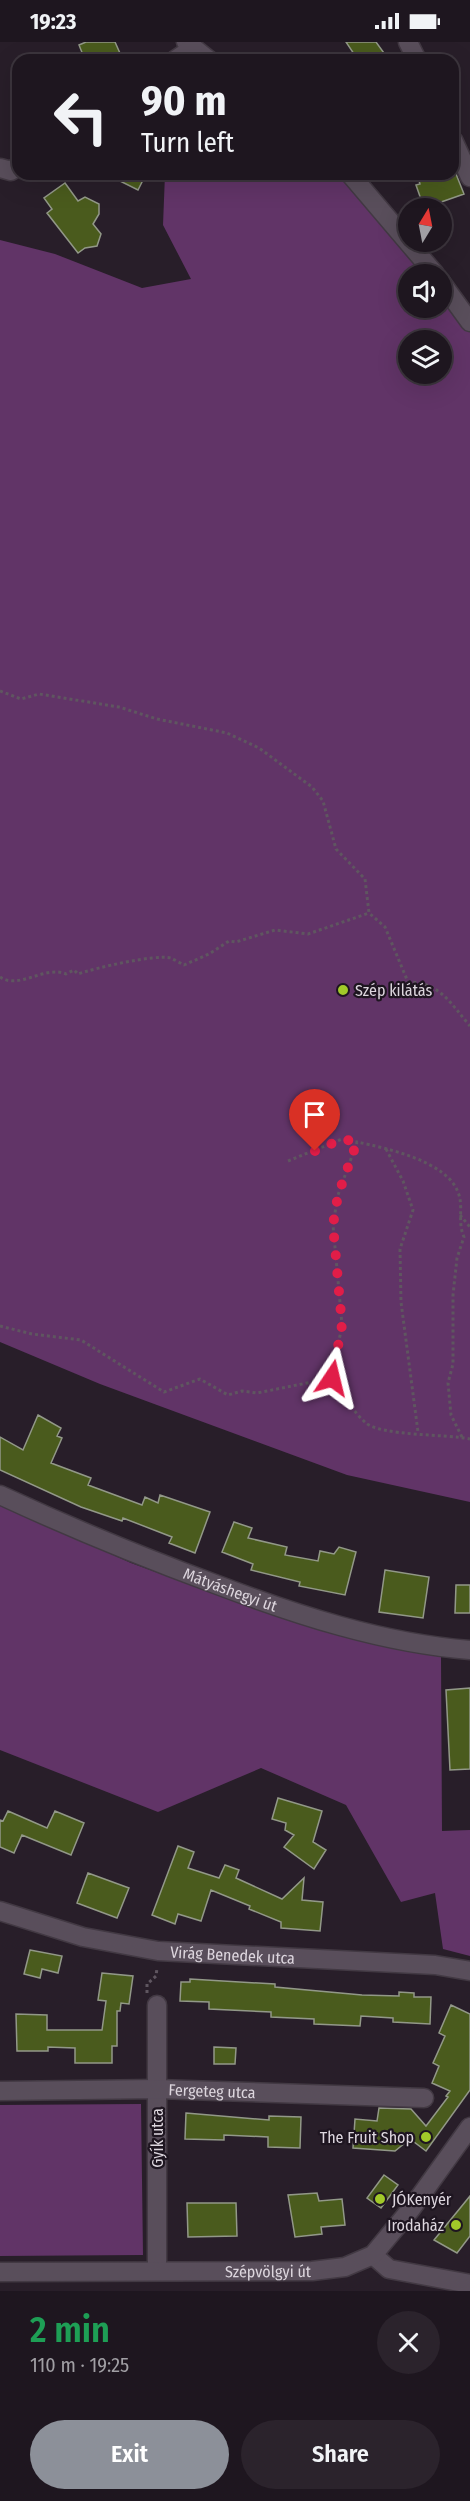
<!DOCTYPE html>
<meta charset="utf-8">
<style>
:root{--surface:#1e161f;--page:#2b232c;--text:#f1f3f6;--muted:#a19fa4;--line:#3c353d;--accent:#8c9099}
body{margin:0;font-family:"Fira Sans Condensed",sans-serif;background:var(--page);color:var(--text);height:100vh;display:flex;flex-direction:column;font-size:22px;white-space:nowrap}
*{box-sizing:border-box;margin:0}
p{font-size:20px;color:var(--muted)}
.icon{flex:none;width:33px;height:33px;fill:none;stroke:currentColor;stroke-width:2;stroke-linecap:round;stroke-linejoin:round}
.map{position:relative;height:2249px;overflow:hidden}
.drawer{display:flex;flex-direction:column;background:var(--surface);flex:1}
.drawer>*{flex:none}
.guide{position:absolute;left:12px;top:12px;width:447px;height:126px;border-radius:18px;box-shadow:0 6px 24px #0002,0 0 0 2px var(--line);background:#1e161f;color:var(--text);overflow:hidden}
.needle{width:39px;rotate:10deg}
.buttons{position:absolute;left:398px;top:156px;display:grid;gap:12px}
.buttons a{display:grid;place-items:center;width:54px;height:54px;border-radius:50%;background:var(--surface);box-shadow:0 6px 24px #0002,0 0 0 2px var(--line);font-size:30px}
.pin{position:absolute;display:grid;place-items:center;width:51px;height:51px;color:#fff;margin:-62px -26px;border-radius:50% 50% 50% 0;rotate:-45deg;box-shadow:0 0 6px #0007}
.pin .icon{rotate:45deg}
.me{position:absolute;width:66px;margin:-33px;rotate:10deg;stroke-linejoin:round;filter:drop-shadow(0 0 4px #0008)}
.turn{display:flex;align-items:center;gap:21px;height:126px;padding:0 30px;font-size:27px}
.turn .icon{width:78px;height:78px;stroke-width:2.5}
.turn b{display:block;font-size:42px;line-height:51px}
.round{display:grid;place-items:center;flex:none;width:63px;height:63px;border-radius:32px;background:var(--page)}
.summary{display:flex;align-items:center;justify-content:space-between;height:102px;padding:0 30px}
h1{font-size:36px;font-weight:600;line-height:45px;color:#1e9e55}
.button{display:flex;gap:12px;margin-top:auto;padding:12px 30px}
.button a{flex:1;height:69px;border-radius:36px;background:var(--accent);color:#fff;font-size:24px;font-weight:600;line-height:69px;text-align:center}
.button a+a{background:var(--page);color:var(--text)}
.status{display:flex;justify-content:space-between;align-items:center;height:42px;padding:0 30px;background:var(--surface);direction:ltr}
.status svg{height:16px;fill:currentColor}
.map>svg:first-child{display:block}
.green{fill:#613467;fill-rule:evenodd}
.building{fill:#4a5b1d;stroke:#929888;stroke-width:1.5}
.lines{fill:none;stroke-linecap:round;stroke-linejoin:round}
.minor-casing{stroke:#423943;stroke-width:21}
.path{stroke:#5f5660;stroke-width:3;stroke-dasharray:3 3;stroke-linecap:butt}
.minor{stroke:#594e5b;stroke-width:18}
.route{stroke:#e11d48;stroke-width:10;stroke-dasharray:0 18}
.poi-dot{fill:#a1c929;stroke:#1e1520;stroke-width:2}
.labels{text-anchor:middle;dominant-baseline:central;stroke-width:4.5;stroke-linejoin:round;paint-order:stroke}
.poi-label{font-size:16px;fill:#ddd6de;stroke:#1e1520;text-anchor:start}
.street-label{font-size:16px;fill:#ddd6de;stroke:#1e1520}
</style>
<div class="status"><b>19:23</b><svg viewBox="0 0 49 12"><path d="M0 12V9h3v3zM5 12V6h3v6zM10 12V3h3v9zM15 12V0h3v12zM26 1h20v11H26zM47 4h2v5h-2z"/></svg></div>
<div class="map">
<svg width="470" height="2249" viewBox="0 0 470 2249">
<rect width="100%" height="100%" fill="#281e29"/>
<path class="green" d="M 165,132 L 350,132 L 435,232 L 408,232 L 408,266 L 441,266 L 441,240 L 470,280 L 470,1460 L 347,1433 L 100,1342 L 0,1300 L 0,198 L 55,212 L 142,246 L 191,237 L 163,183 ZM 408,298 L 441,298 L 441,332 L 408,332 Z
M 0,1462 L 131,1521 L 299,1582 L 441,1615 L 442,1789 L 470,1788 L 470,1914 L 443,1907 L 435,1851 L 401,1860 L 346,1763 L 261,1726 L 158,1770 L 0,1708 Z
M 141,2062 L 143,2213 L 0,2214 L 0,2063 Z"/>
<path class="building" d="M 86,0 L 115,0 L 123,18 L 85,18 L 79,3 Z
M 346,0 L 376,0 L 389,18 L 358,18 Z
M 106,132 L 146,132 L 138,148 Z
M 417,132 L 456,132 L 464,152 L 424,166 L 416,143 L 420,142 Z
M 65,141 L 78,159 L 85,155 L 99,162 L 99,172 L 93,182 L 101,192 L 97,204 L 85,206 L 78,211 L 47,171 L 52,167 L 44,156 Z
M 38,1373 L 61,1386 L 57,1394 L 62,1396 L 51,1421 L 91,1436 L 88,1443 L 142,1463 L 145,1455 L 158,1461 L 160,1453 L 210,1470 L 195,1511 L 169,1501 L 172,1495 L 123,1476 L 122,1479 L 81,1465 L 0,1428 L 0,1395 L 23,1408 Z
M 234,1480 L 252,1486 L 248,1496 L 287,1505 L 285,1513 L 318,1519 L 320,1509 L 334,1512 L 339,1505 L 356,1510 L 345,1553 L 299,1544 L 300,1540 L 251,1528 L 253,1522 L 222,1510 Z
M 385,1528 L 429,1535 L 423,1576 L 379,1570 Z
M 456,1543 L 470,1543 L 470,1571 L 455,1571 Z
M 470,1646 L 470,1727 L 450,1728 L 446,1648 Z
M 278,1756 L 322,1769 L 313,1800 L 326,1808 L 314,1827 L 284,1805 L 294,1793 L 285,1788 L 286,1781 L 272,1777 Z
M 8,1769 L 47,1786 L 55,1769 L 84,1781 L 71,1813 L 22,1793 L 14,1811 L 0,1805 L 0,1778 L 3,1779 Z
M 178,1804 L 194,1810 L 188,1826 L 219,1836 L 225,1823 L 239,1828 L 236,1836 L 282,1857 L 304,1836 L 302,1858 L 323,1860 L 320,1889 L 281,1886 L 281,1880 L 249,1867 L 250,1864 L 211,1848 L 201,1879 L 178,1872 L 175,1882 L 152,1873 Z
M 88,1831 L 129,1846 L 117,1876 L 77,1861 Z
M 30,1908 L 62,1914 L 58,1931 L 42,1927 L 40,1936 L 24,1932 Z
M 102,1931 L 133,1934 L 129,1962 L 121,1961 L 120,1969 L 117,1969 L 117,2004 L 112,2004 L 112,2021 L 75,2021 L 75,2006 L 48,2005 L 48,2009 L 17,2009 L 16,1972 L 47,1973 L 47,1988 L 102,1988 L 106,1959 L 98,1958 Z
M 190,1937 L 275,1942 L 275,1945 L 362,1953 L 399,1954 L 399,1950 L 414,1951 L 414,1955 L 431,1955 L 430,1982 L 393,1980 L 393,1976 L 361,1974 L 360,1984 L 314,1982 L 314,1977 L 271,1975 L 271,1970 L 209,1967 L 209,1960 L 180,1959 L 181,1940 L 190,1940 Z
M 451,1963 L 470,1972 L 470,2048 L 426,2109 L 410,2097 L 395,2109 L 353,2106 L 355,2077 L 377,2079 L 379,2066 L 411,2067 L 426,2084 L 448,2055 L 446,2054 L 450,2049 L 432,2041 L 439,2024 L 433,2021 L 445,1994 L 439,1991 Z
M 214,2005 L 236,2006 L 235,2022 L 214,2022 Z
M 186,2071 L 269,2078 L 269,2074 L 301,2075 L 300,2106 L 268,2105 L 268,2095 L 224,2093 L 224,2098 L 185,2097 Z
M 384,2133 L 398,2143 L 381,2166 L 367,2156 Z
M 317,2151 L 319,2159 L 342,2157 L 345,2183 L 321,2185 L 322,2192 L 295,2195 L 288,2153 Z
M 470,2154 L 470,2194 L 457,2211 L 434,2198 Z
M 187,2161 L 236,2161 L 237,2194 L 188,2195 Z"/>
<g class="lines">
<defs>
<g id="minor">
<path d="M 186,0 L 209,18"/>
<path d="M 408,0 L 417,18"/>
<path d="M 175,18 L 193,6"/>
<path d="M 453,98 L 470,135"/>
<path d="M 0,126 L 11,129 L 18,124"/>
<path d="M 350,132 L 435,232"/>
<path d="M 441,240 L 470,280"/>
<path id="s1" d="M 0,1453 C 71,1486 142,1515 215,1542 C 297,1573 382,1601 470,1608"/>
<path id="s2" d="M 0,1869 L 83,1895 L 158,1909 L 435,1923 L 470,1929"/>
<path d="M 157,1963 L 157,2228"/>
<path id="s3" d="M 0,2049 L 157,2047 L 424,2056"/>
<path d="M 373,2213 L 389,2227 L 470,2242"/>
<path id="s4" d="M 0,2230 L 312,2229 L 345,2225 L 373,2213 L 411,2167 L 470,2085"/>
</g>
</defs>
<use href="#minor" class="minor-casing"/>
<path class="path" d="M 0,649 L 21,657 L 39,652 L 119,665 L 157,677 L 227,691 L 259,706 L 312,745 L 323,759 L 336,807 L 365,837 L 369,871 L 385,885 L 408,940 C 440,940 451,962 470,984
M 0,935 C 19,948 45,923 66,932 L 74,928 L 78,932 C 95,926 155,912 171,916 C 175,918 180,921 184,923 L 209,912 L 229,899 L 236,900 L 275,888 L 308,892 L 369,871
M 386,1107 L 403,1139 L 413,1168 L 400,1207 L 401,1260 L 418,1390
M 288,1119 L 342,1097 L 357,1100
M 460,1173 L 470,1185
M 0,1284 L 32,1292 L 81,1298 L 164,1350 L 200,1337 L 228,1353 L 242,1349 L 257,1351 L 332,1336
M 462,1395 L 451,1373 L 448,1341 L 453,1322 L 453,1253 L 457,1216 L 464,1195 C 457,1179 464,1165 458,1150 C 446,1119 386,1106 357,1100 L 338,1153 L 333,1183 L 342,1283 L 332,1336 C 342,1350 353,1370 366,1381 C 381,1394 446,1392 470,1397
M 147,1951 L 147,1942 L 156,1934 L 157,1926"/>
<use href="#minor" class="minor"/>
</g>
<g class="lines">
<path class="route" d="M 315,1109 L 342,1097 L 357,1100 L 338,1153 L 333,1183 L 342,1283 L 332,1336"/>
</g>
<g class="poi-dot">
<circle cx="343" cy="948" r="6"/>
<circle cx="426" cy="2095" r="6"/>
<circle cx="380" cy="2157" r="6"/>
<circle cx="456" cy="2183" r="6"/>
</g>
<g class="labels">
<g class="poi-label">
<text x="355" y="948">Szép kilátás</text>
<text x="414" y="2095" text-anchor="end">The Fruit Shop</text>
<text x="392" y="2157">JÓKenyér</text>
<text x="444" y="2183" text-anchor="end">Irodaház</text>
</g>
<g class="street-label">
<text stroke="none"><textPath href="#s1" startOffset="249">Mátyáshegyi út</textPath></text>
<text stroke="none"><textPath href="#s2" startOffset="238">Virág Benedek utca</textPath></text>
<text stroke="none"><textPath href="#s3" startOffset="212">Fergeteg utca</textPath></text>
<text transform="translate(157 2096) rotate(-90)">Gyík utca</text>
<text stroke="none"><textPath href="#s4" startOffset="268">Szépvölgyi út</textPath></text>
</g>
</g>
</svg>
<div class="buttons">
<a><svg class="needle" viewBox="-14 -14 28 28"><path d="M0-13l5 13h-10z" fill="#e53935"/><path d="M0 13l5-13h-10z" fill="#a19fa4"/></svg></a>
<a><svg class="icon" aria-label="sound" viewBox="0 0 24 24"><path d="M4 9h4l5-4v14l-5-4H4zM17 9q2 3 0 6"/></svg></a>
<a><svg class="icon" aria-label="layers" viewBox="0 0 24 24"><path d="M12 4l9 5-9 5-9-5zM3 14l9 5 9-5"/></svg></a>
</div>
<div class="pin" style="left:315px;top:1109px;background:#d93025"><svg class="icon" aria-label="arrive" viewBox="0 0 24 24"><path d="M6 21V4h12l-3 4 3 4H6"/></svg></div>
<svg class="me" style="left:332px;top:1336px" viewBox="-20 -20 40 40"><path d="M0-17L14 15 0 8-14 15z" fill="#e11d48" stroke="#fff" stroke-width="4"/></svg>
<div class="guide">
<div class="turn"><svg class="icon" aria-label="left" viewBox="0 0 24 24"><path d="M17 20v-9H6M10 6l-5 5 5 5"/></svg><div><b>90 m</b>Turn left</div></div>
</div>
</div>
<section class="drawer">
<div class="summary"><div><h1>2 min</h1><p>110 m · 19:25</p></div><a class="round"><svg class="icon" aria-label="close" viewBox="0 0 24 24"><path d="M6 6l12 12M18 6L6 18"/></svg></a></div>
<div class="button"><a>Exit</a><a>Share</a></div>
</section>
